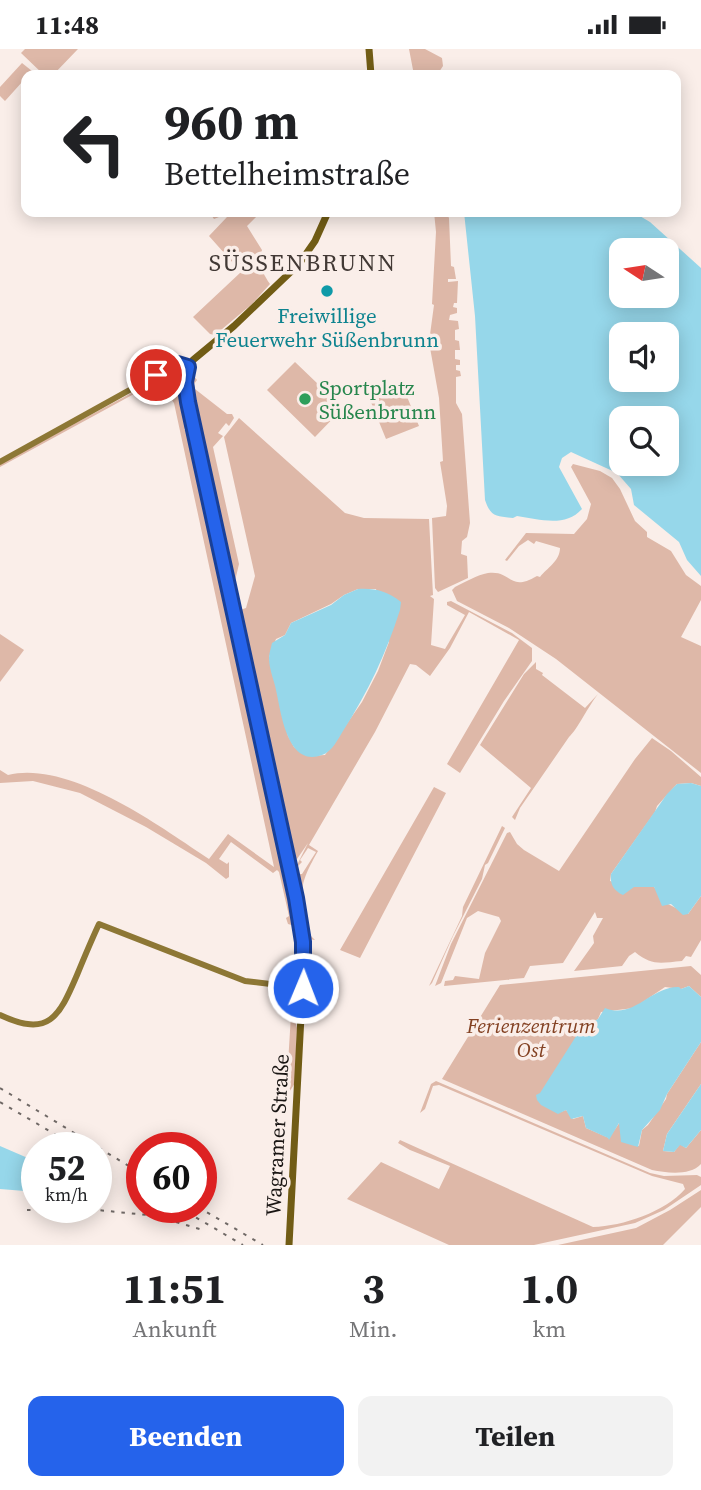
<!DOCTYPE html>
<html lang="de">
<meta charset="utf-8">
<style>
:root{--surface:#fff;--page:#f2f2f2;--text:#202124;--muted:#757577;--accent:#2563eb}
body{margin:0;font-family:"Source Serif 4",serif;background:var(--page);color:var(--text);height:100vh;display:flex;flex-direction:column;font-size:26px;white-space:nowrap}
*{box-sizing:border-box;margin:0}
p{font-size:23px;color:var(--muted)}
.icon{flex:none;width:38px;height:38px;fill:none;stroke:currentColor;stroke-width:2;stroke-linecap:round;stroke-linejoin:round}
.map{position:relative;height:1196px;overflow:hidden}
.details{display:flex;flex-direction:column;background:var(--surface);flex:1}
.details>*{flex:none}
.hud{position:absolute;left:21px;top:21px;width:660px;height:147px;border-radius:14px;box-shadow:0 4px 18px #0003;background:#fff;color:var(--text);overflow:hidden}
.needle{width:46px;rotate:282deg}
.fabs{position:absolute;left:609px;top:189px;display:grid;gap:14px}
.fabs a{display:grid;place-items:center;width:70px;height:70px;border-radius:14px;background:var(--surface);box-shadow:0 4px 18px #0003;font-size:35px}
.speed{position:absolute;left:21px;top:1083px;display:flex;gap:14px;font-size:35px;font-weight:700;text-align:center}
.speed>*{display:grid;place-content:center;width:91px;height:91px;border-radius:50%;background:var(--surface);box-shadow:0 4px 18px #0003;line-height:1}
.speed small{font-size:18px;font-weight:400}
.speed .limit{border:10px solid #d22;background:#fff;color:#111}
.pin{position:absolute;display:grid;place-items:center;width:60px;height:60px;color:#fff;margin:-30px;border:4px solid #fff;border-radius:50%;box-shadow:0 2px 7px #0007}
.me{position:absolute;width:77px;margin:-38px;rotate:1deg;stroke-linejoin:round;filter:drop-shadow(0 0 5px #0008)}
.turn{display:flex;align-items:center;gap:24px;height:147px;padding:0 28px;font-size:32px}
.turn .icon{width:91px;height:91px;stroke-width:2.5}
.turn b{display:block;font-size:49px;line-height:60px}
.eta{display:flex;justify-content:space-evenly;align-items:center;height:119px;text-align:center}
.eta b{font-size:42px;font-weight:700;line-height:49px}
.button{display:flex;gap:14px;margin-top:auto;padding:14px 28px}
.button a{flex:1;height:80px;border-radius:14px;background:var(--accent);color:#fff;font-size:28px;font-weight:700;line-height:80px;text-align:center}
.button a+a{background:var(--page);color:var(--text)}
.status{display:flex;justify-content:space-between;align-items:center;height:49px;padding:0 35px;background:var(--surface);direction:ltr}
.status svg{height:19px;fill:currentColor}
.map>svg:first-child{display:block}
.green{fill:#deb8a8;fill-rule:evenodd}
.water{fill:#96d7ea;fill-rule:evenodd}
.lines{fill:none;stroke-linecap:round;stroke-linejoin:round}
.secondary{stroke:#8d7735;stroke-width:6}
.primary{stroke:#715c15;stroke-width:7}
.rail{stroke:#706966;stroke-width:2;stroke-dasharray:3.5 7;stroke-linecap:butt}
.route-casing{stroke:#184099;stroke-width:18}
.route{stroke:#2563eb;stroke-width:12}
.culture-dot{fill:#0f9aa8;stroke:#faeee9;stroke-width:2.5}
.leisure-dot{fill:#2e9e5b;stroke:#faeee9;stroke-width:2.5}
.labels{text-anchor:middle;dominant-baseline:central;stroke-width:7;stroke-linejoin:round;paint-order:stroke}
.culture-label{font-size:21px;fill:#0d838f;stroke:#faeee9}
.leisure-label{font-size:21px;fill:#27864d;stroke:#faeee9;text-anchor:start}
.park-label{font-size:21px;font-style:italic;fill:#834122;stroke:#faeee9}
.street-label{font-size:21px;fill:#191513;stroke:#faeee9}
.quarter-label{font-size:24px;letter-spacing:2px;fill:#423935;stroke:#faeee9}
</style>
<div class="status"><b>11:48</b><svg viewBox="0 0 49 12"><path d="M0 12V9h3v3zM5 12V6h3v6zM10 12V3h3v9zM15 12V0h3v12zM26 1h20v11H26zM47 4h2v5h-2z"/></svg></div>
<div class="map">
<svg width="701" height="1196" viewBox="0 0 701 1196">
<rect width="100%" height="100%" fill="#faeee9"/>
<path class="green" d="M 25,0 L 78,0 L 53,26 L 44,26 L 21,4 Z
M 409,0 L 425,0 L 442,9 L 443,17 L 437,26 L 414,26 Z
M 22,14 L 32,22 L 5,52 L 0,47 L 0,38 Z
M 209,163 L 261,163 L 247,177 L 262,201 C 258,215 262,223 270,235 L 252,255 L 215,286 L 210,285 L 193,268 L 241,223 L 209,187 L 227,168 L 224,166 L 214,170 Z
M 434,163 L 446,163 L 449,169 L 451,217 L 454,218 L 456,230 L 448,230 L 448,233 L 458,232 L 457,254 L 454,254 L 453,258 L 457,259 L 457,264 L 450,266 L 449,271 L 458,272 L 459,280 L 455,281 L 455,291 L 459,292 L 460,301 L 455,301 L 455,310 L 460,311 L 460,316 L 456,316 L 456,321 L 460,322 L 461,327 L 456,328 L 456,354 L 462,365 L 470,474 L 467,488 L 462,492 L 461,505 L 467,507 L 468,529 L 438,543 L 435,539 L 432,469 L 446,467 L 447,457 L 440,413 L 443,412 L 439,349 L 429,293 L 434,256 L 432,255 L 436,183 Z
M 295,313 L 343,359 L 315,388 L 267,341 Z
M 174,321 L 182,329 L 189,371 L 184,381 L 191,378 L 291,839 L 285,837 L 292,846 L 295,877 L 288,875 L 286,869 L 289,867 L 279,823 L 277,821 L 273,824 L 231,793 L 219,810 L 227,815 L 229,813 L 229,828 L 226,830 L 206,814 L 146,778 L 80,744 L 33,732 L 0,734 L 0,721 L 8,726 C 70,711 159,777 209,810 L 228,785 L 274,818 L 174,354 L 160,334 L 145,339 L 0,418 L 0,415 Z
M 193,326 L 197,331 L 194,335 L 195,340 L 227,365 L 232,365 L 234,369 L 229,377 L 226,374 L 218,384 L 223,387 L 213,398 L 239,515 L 235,532 L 239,552 L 235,554 L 189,336 L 190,328 Z
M 401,333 L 419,377 L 386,390 L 368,346 Z
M 239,369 L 345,464 L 364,469 L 429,470 L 433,546 L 430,547 L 434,550 L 431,596 L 445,600 L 465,566 L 447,556 L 447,553 L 451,552 L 512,584 L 532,599 L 532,612 L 504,652 L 460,724 L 447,715 L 519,591 L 469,563 L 450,599 L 430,627 L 416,616 L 410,615 L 375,683 L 309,796 L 318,802 C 296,841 301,843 309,885 L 315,891 L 309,890 L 307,887 L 295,829 L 297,825 L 302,825 L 316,803 L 308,799 L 300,811 L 302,813 L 295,820 L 308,794 L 297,810 L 290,808 L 237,562 L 246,559 L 255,527 L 224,388 ZM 358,540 L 376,540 L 389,593 L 378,622 L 362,653 L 325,706 L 307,707 L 294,698 L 288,687 L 269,608 L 276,590 L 285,586 L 291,574 L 331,555 L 344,546 Z
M 573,415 L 600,422 L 612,429 L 620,440 L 635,472 L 647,483 L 647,488 L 671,502 L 686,526 L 701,537 L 701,551 L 681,588 L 701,597 L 701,724 L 556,610 L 509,579 L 457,552 L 452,541 L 455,538 C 465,533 477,526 488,524 C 513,521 508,544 537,527 L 540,528 C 547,519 560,512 560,499 L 536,492 L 534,495 L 528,491 L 519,497 L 507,512 L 505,511 L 526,484 L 574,485 L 587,470 L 591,455 L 571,418 Z
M 0,585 L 24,601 L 0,633 Z
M 536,613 L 536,620 L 543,624 L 542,626 L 585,659 L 598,645 C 589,656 577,681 569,688 L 520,759 L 515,771 L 512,768 L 531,739 L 480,696 L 524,625 Z
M 652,689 L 671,702 L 701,728 L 701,737 L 691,734 L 677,735 L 657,757 L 655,763 L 611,825 L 610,832 L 634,838 L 654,838 L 668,855 L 688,865 L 701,847 L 701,891 L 691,908 L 686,907 L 682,912 C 660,914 652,917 635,903 L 629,907 L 622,917 L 574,922 L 594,894 L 593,887 L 603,869 L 597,869 L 595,863 L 563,914 L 530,917 L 524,929 L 444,937 L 445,932 L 453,931 L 455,927 L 479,930 L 485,904 L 501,872 L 499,868 L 478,862 L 467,869 L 441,934 L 435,937 L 451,895 L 507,784 L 510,783 L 517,795 L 524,801 L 559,822 L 635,710 Z
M 434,738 L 446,744 L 360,909 L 340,901 Z
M 502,777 L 505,779 L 488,814 L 485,816 L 482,830 L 453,887 L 432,934 L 429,937 L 462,867 L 463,858 Z
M 691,917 L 701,926 L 701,948 L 689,937 L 681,940 L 665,938 L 634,959 L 601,963 L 598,970 L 580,982 L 558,1064 L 566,1061 L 573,1070 L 583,1067 L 586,1079 L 609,1089 L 620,1073 L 623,1092 L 639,1097 L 642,1081 L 648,1076 L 666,1050 L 667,1045 L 701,993 L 701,1035 L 667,1085 L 663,1102 L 674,1103 L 680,1095 L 686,1099 L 701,1081 L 701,1115 C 690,1127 667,1124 652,1121 L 442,1030 L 500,936 Z
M 286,943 L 294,943 C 300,951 293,967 297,979 L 295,1034 L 286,1048 L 292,949 Z
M 436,1032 L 650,1124 L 664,1127 L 697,1126 L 701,1128 L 701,1136 L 664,1161 L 635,1174 L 534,1196 L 449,1196 L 347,1150 L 381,1113 L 439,1140 L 450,1117 L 410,1101 L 398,1094 L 400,1091 L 593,1178 C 623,1177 665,1163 685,1140 L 683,1135 L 652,1127 L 439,1036 L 433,1037 L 425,1060 L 420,1064 L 431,1035 Z
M 701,1141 L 701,1158 L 663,1196 L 558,1196 L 636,1179 L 670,1161 Z"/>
<path class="water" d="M 464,163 L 633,163 L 650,173 L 701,219 L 701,527 L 687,511 L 679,493 L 634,456 L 631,440 L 617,424 L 571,403 L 562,409 L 559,418 L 582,460 C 565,479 539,470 517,467 L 513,469 C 497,467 491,469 485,451 L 475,267 ZM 621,201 L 667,201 L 667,247 L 621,247 ZM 621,285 L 667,285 L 667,331 L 621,331 ZM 621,369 L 667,369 L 667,415 L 621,415 Z
M 358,540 C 375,539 387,542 401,553 L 400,561 C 386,605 368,643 343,682 C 338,690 332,703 322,706 C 287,719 281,663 276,641 C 274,631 269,620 269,609 C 269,604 271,599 272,594 L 285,586 L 291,574 L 331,556 L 344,546 Z
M 691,734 L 701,737 L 701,847 L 688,865 L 683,866 L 671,855 L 662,857 L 654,838 L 634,838 L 623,846 C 613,841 610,835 611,825 L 667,745 L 677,735 Z
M 689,937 L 701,948 L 701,993 L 667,1045 L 660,1061 L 642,1081 L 638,1098 L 621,1093 L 619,1074 L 609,1091 L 608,1089 L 586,1079 L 583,1067 L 571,1070 L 566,1061 L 558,1065 L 541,1056 L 537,1051 L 536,1046 L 540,1044 L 580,981 L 598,970 L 605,959 C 634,971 651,937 679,938 L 681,940 Z
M 701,1035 L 701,1081 L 686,1099 L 680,1096 L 674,1103 L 663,1102 L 667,1085 Z
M 0,1097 L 37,1113 L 37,1143 L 0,1140 Z"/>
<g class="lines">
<path class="secondary" d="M 0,413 L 171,318 L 181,315 L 188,318
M 0,966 C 49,989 59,968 77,926 C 84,909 91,892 99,875 L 245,932 L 303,939"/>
<path class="primary" d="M 369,0 L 371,26
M 289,1196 L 304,910 L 296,850 L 185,333 L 187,321 L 193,311 L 234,277 L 299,215 L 315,192 L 328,163"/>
<path class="rail" d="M 0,1039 L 142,1125
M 0,1053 L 70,1094
M 178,1158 L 243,1196
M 198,1158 L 263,1196
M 27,1161 L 97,1161 L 148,1166
M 176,1173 L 206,1182"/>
</g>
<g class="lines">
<defs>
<path id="route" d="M 156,326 L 178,315 L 188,318 L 185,333 L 188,353 L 296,849 L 303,893 L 303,939"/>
</defs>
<use href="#route" class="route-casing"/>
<use href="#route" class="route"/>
</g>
<circle class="culture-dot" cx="327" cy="242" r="7"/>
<circle class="leisure-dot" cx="305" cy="350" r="7"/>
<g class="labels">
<g class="culture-label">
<text x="327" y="266">Freiwillige<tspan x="327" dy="24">Feuerwehr Süßenbrunn</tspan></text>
</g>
<g class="leisure-label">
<text x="319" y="338">Sportplatz<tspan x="319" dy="24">Süßenbrunn</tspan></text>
</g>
<g class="park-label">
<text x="531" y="976">Ferienzentrum<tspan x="531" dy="24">Ost</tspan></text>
</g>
<g class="street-label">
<text transform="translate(277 1086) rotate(-87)">Wagramer Straße</text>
</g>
<g class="quarter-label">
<text x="303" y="213">SÜSSENBRUNN</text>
</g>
</g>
</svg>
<div class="fabs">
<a><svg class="needle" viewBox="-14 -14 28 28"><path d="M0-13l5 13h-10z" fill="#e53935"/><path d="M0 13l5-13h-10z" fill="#757577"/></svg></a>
<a><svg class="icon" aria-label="sound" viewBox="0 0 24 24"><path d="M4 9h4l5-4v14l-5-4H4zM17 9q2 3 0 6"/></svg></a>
<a><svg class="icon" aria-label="search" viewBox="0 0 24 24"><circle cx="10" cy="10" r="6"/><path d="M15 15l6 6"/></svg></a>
</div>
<div class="speed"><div>52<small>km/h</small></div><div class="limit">60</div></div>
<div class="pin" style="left:156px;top:326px;background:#d93025"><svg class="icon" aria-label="arrive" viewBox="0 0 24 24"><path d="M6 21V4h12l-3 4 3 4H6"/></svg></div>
<svg class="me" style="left:303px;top:939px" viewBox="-20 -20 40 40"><circle r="17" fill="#2563eb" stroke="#fff" stroke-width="3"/><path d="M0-11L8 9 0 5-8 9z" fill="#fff"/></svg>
<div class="hud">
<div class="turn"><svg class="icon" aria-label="left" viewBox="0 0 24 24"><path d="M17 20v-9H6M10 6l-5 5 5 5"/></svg><div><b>960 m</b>Bettelheimstraße</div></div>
</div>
</div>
<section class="details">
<div class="eta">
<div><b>11:51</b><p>Ankunft</p></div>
<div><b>3</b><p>Min.</p></div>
<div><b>1.0</b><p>km</p></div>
</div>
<div class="button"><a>Beenden</a><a>Teilen</a></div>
</section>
